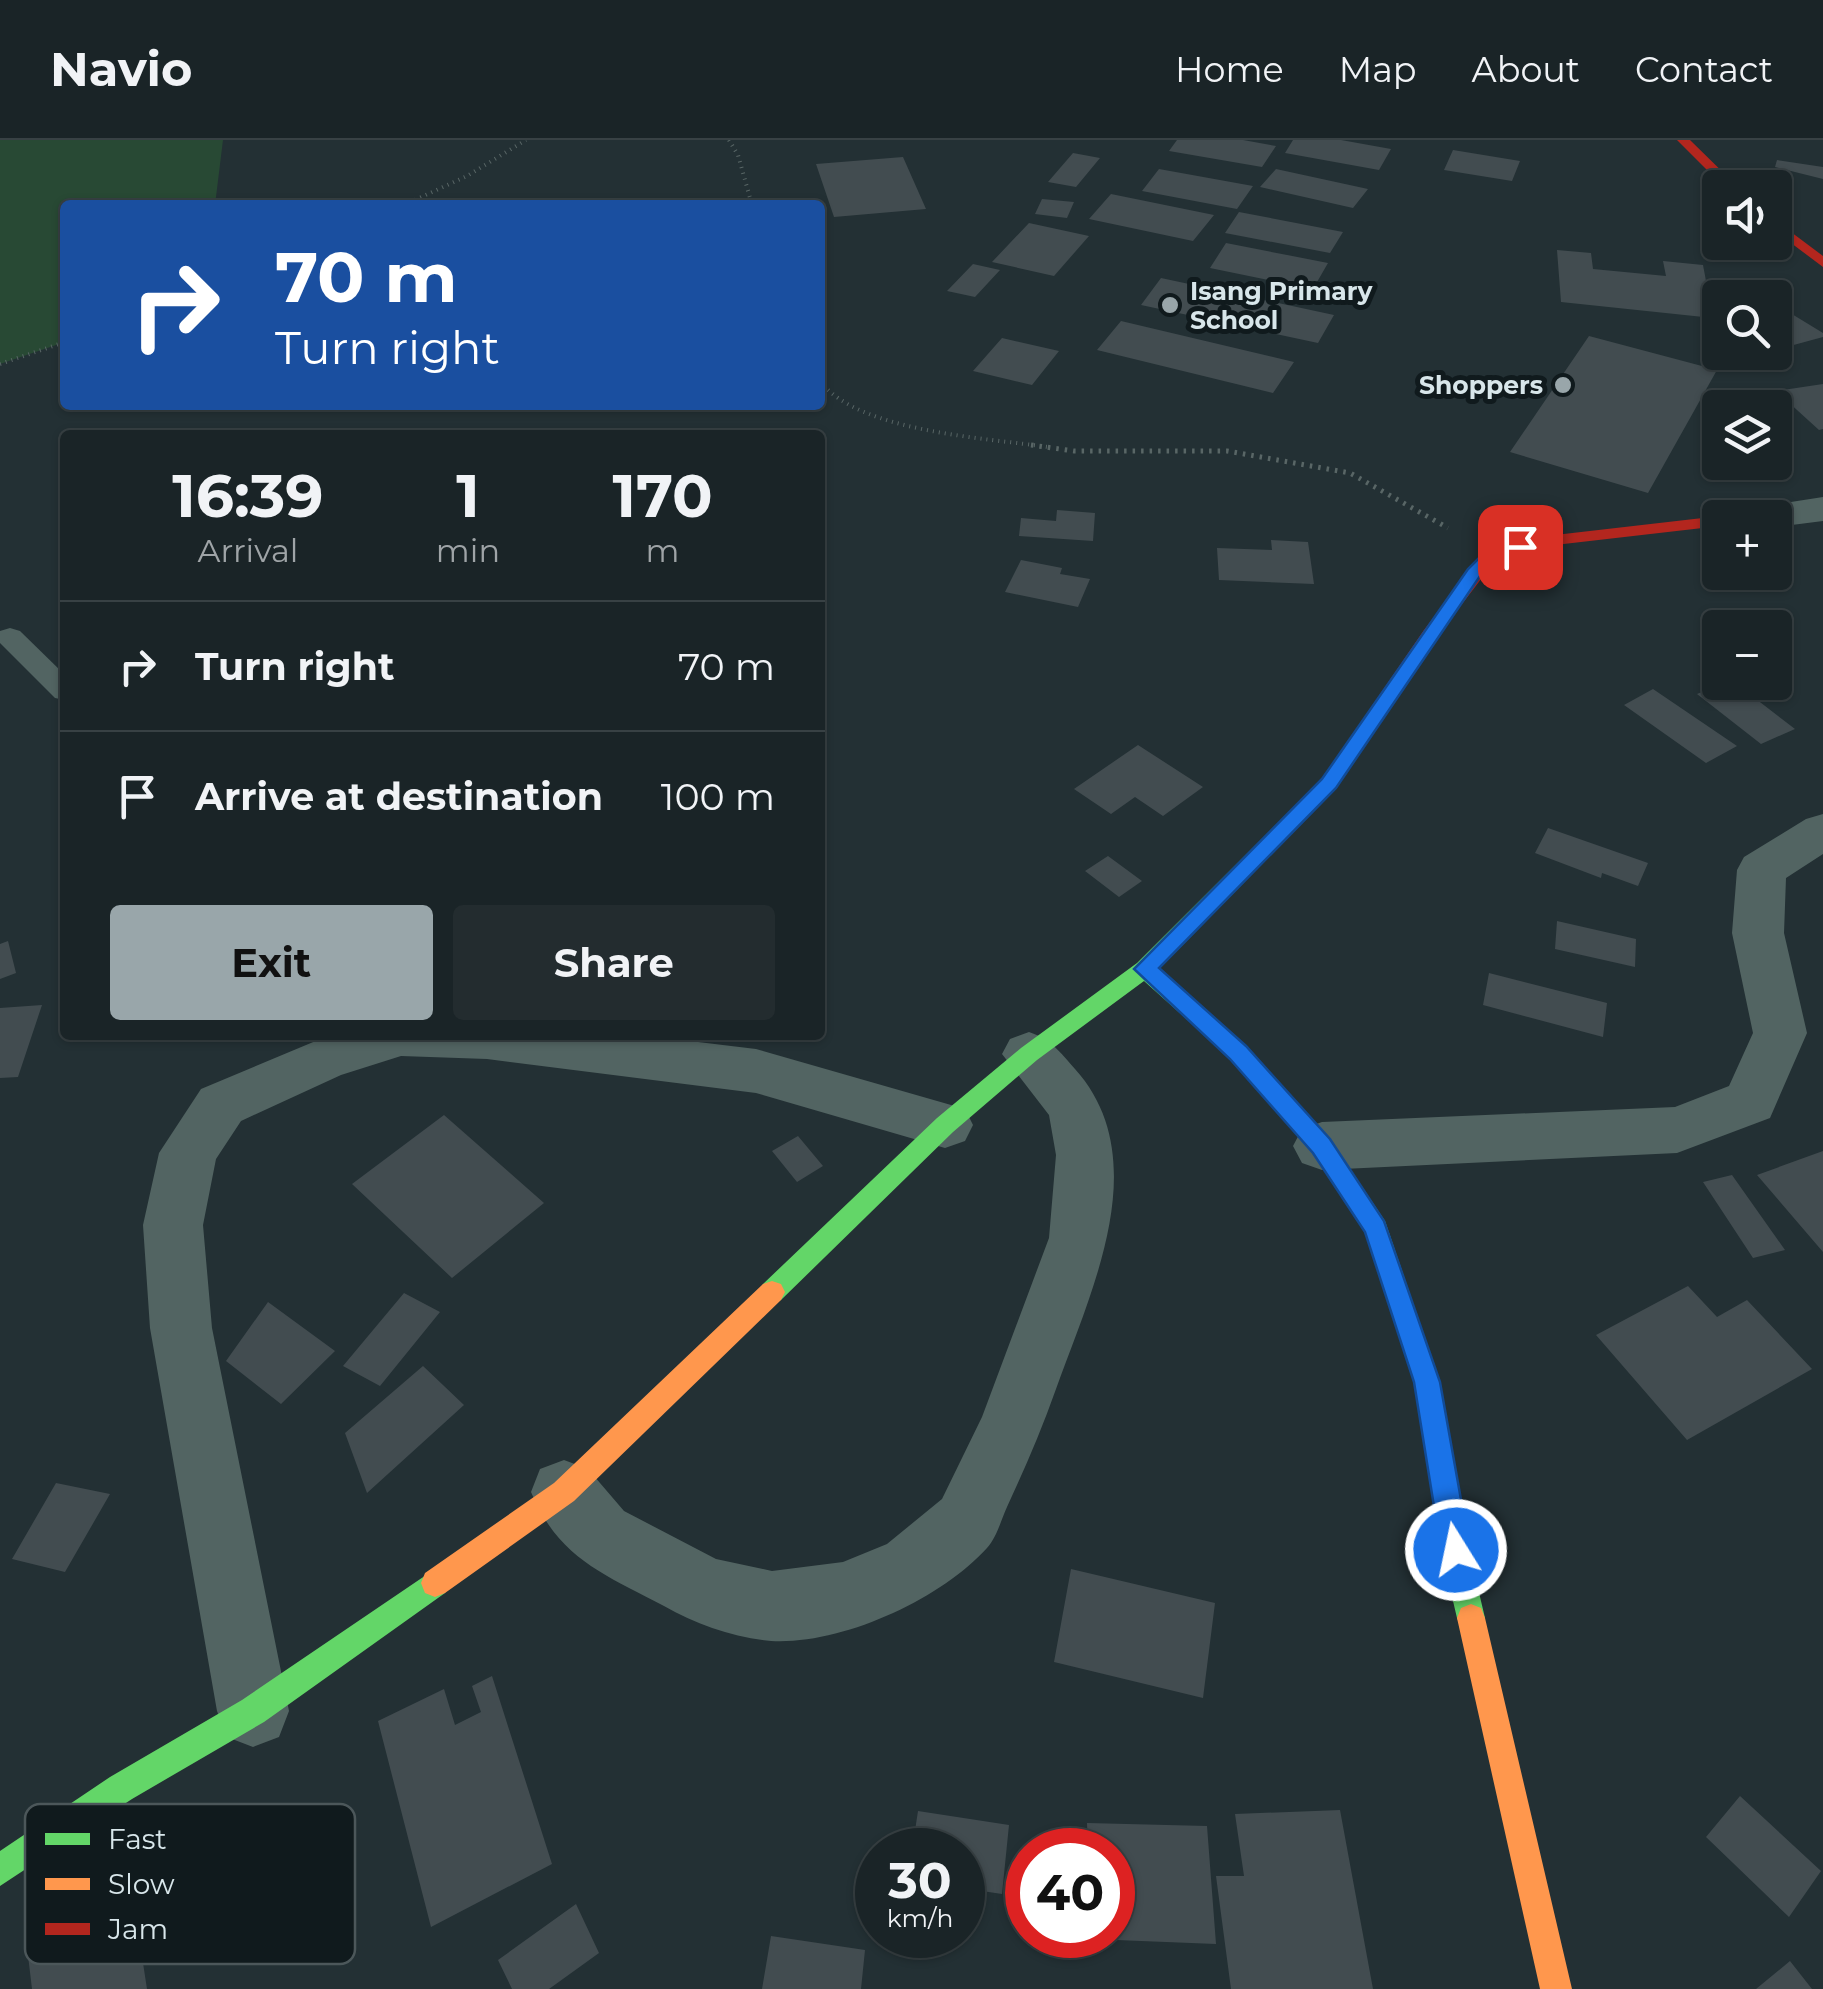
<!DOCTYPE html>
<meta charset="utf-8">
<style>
:root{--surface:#1a2427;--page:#232c2f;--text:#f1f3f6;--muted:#9fa4a7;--line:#384144;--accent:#99a6aa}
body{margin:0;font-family:Montserrat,sans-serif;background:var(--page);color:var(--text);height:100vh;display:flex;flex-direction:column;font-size:38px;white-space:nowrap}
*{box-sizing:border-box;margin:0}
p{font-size:32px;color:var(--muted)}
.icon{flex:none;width:55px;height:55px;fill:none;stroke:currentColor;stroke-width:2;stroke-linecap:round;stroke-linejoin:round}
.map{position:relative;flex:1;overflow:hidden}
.details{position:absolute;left:60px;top:290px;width:765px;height:610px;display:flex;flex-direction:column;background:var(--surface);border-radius:10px;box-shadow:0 2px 8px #0004,0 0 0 2px var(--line)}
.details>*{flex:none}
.banner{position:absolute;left:60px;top:60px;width:765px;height:210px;border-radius:10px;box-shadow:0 2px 8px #0004,0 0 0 2px var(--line);background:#1a4fa0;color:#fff;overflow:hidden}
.buttons{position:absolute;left:1702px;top:30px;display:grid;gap:20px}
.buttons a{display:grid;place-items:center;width:90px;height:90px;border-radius:10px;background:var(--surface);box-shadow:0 2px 8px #0004,0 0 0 2px var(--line);font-size:50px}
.speed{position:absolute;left:855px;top:1688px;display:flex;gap:20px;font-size:50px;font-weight:700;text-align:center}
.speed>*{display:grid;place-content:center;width:130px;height:130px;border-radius:50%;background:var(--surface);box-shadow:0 2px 8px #0004,0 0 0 2px var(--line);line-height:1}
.speed small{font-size:25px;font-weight:400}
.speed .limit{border:15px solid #d22;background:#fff;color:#111}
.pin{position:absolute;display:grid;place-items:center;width:85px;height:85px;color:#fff;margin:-42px;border-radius:20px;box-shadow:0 5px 15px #0006}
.me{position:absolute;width:110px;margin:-55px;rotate:350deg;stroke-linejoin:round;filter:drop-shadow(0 0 8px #0008)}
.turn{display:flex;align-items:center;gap:35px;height:210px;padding:0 50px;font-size:45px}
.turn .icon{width:130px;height:130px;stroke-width:2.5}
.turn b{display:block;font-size:70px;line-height:85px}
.eta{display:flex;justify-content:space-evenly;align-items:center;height:170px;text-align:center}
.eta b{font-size:60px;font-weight:700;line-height:70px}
.button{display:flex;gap:20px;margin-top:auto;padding:20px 50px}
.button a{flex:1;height:115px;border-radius:10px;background:var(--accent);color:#111;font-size:40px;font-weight:700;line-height:115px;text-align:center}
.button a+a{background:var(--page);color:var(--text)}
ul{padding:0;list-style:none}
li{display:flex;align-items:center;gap:30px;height:130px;padding:0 50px;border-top:2px solid var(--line)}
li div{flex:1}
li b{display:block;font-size:38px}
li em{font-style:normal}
header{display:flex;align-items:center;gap:60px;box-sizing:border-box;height:140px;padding:0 50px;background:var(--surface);border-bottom:2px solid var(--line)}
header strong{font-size:48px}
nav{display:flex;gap:55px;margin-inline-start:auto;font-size:35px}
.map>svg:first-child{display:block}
.green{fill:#284934}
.building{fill:#424c50}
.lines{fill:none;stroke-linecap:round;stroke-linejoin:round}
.path-far1{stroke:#596666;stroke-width:4;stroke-dasharray:1 5;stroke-linecap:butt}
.path{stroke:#596666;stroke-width:5;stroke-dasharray:2.5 6;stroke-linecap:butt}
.lane{fill:#526462;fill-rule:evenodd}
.street{fill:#526462;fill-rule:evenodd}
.fast{fill:#63d668;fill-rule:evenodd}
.slow{fill:#ff974d;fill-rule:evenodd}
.jam{fill:#b3261e;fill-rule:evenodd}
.route{fill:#1a73e8;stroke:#114b97;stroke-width:2.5}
.poi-dot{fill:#99a6aa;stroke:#101a1d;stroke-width:4}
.labels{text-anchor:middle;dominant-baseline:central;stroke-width:10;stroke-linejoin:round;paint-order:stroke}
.far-poi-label{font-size:25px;font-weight:bold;fill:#d8e6ea;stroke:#101a1d;text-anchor:start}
.key{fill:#101a1d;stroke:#4c575a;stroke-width:2.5}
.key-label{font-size:28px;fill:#d8e6ea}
</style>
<header>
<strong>Navio</strong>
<nav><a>Home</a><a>Map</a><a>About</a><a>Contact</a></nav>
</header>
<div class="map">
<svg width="1823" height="1849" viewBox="0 0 1823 1849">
<rect width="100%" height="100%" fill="#233034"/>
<path class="green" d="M 0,0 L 223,0 L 215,65 L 65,65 L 65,202 L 0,224 Z"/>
<path class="building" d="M 1177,0 L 1243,0 L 1276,6 L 1262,27 L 1169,11 Z
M 1293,0 L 1341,0 L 1391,9 L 1379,30 L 1285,13 Z
M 1453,10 L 1520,21 L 1512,41 L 1444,30 Z
M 1073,13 L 1100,18 L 1076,47 L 1048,42 Z
M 903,17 L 926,69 L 834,77 L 816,24 Z
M 1777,20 L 1823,27 L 1823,39 L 1775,27 Z
M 1159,29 L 1253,46 L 1237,69 L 1142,51 Z
M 1276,29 L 1368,49 L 1353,68 L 1260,47 Z
M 1111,54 L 1214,75 L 1193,101 L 1089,79 Z
M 1042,59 L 1074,62 L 1067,78 L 1035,74 Z
M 1239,72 L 1343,92 L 1330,113 L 1225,93 Z
M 1029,83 L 1089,96 L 1054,136 L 992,122 Z
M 1226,103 L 1328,123 L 1313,149 L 1210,128 Z
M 1557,110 L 1591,113 L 1593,129 L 1666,136 L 1663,121 L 1703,125 L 1713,178 L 1561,162 Z
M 973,124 L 1000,130 L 975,157 L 947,151 Z
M 1161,138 L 1334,175 L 1318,203 L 1141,165 Z
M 1782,168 L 1823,193 L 1823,197 L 1775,210 L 1775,170 Z
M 1121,181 L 1294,222 L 1273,253 L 1097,210 Z
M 1589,196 L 1717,230 L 1648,353 L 1510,312 Z
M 1002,198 L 1059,211 L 1032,245 L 973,231 Z
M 1823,244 L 1823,289 L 1819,290 L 1776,251 Z
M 1057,370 L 1095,373 L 1093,401 L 1019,396 L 1021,378 L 1056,381 Z
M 1271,400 L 1308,402 L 1314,444 L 1219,440 L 1217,408 L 1272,410 Z
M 1021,420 L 1062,428 L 1060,434 L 1090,439 L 1078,467 L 1005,452 Z
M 1725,542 L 1734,542 L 1795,589 L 1761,604 L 1697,554 Z
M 1653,549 L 1737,606 L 1706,623 L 1624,565 Z
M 1138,605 L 1203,647 L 1163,676 L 1135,657 L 1111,674 L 1074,649 Z
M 1548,688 L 1648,723 L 1638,746 L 1602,733 L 1601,738 L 1535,713 Z
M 1108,716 L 1142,741 L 1119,757 L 1085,731 Z
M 1557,781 L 1636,799 L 1635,827 L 1555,809 Z
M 8,801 L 16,833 L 0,839 L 0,804 Z
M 1489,833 L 1607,863 L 1603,897 L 1483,865 Z
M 42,865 L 18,937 L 0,938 L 0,868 Z
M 444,975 L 544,1063 L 452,1138 L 352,1044 Z
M 798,996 L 823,1026 L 797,1042 L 772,1011 Z
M 1823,1011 L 1823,1112 L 1757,1035 Z
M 1732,1035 L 1785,1110 L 1753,1118 L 1703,1042 Z
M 1688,1146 L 1717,1177 L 1747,1160 L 1812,1229 L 1687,1300 L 1596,1195 Z
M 404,1153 L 440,1172 L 380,1246 L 343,1226 Z
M 268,1162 L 335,1211 L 281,1264 L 226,1221 Z
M 423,1226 L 464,1265 L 367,1353 L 345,1293 Z
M 56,1343 L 110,1354 L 65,1432 L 12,1419 Z
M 1071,1429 L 1215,1463 L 1203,1558 L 1054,1522 Z
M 492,1536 L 552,1724 L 431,1787 L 378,1581 L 444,1549 L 455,1585 L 481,1572 L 472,1546 Z
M 1740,1656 L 1821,1731 L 1789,1777 L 1706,1697 Z
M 1340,1670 L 1373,1849 L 1231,1849 L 1216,1736 L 1244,1736 L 1235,1674 Z
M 918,1671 L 1009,1685 L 1002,1754 L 962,1748 L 962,1710 L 912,1710 Z
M 1087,1683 L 1207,1686 L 1216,1804 L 1091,1799 L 1091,1795 L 1112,1795 L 1112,1710 L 1088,1710 Z
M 576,1764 L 599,1813 L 549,1849 L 512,1849 L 498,1820 Z
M 108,1768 L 116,1823 L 141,1810 L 147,1849 L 32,1849 L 27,1807 Z
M 771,1796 L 865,1810 L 861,1849 L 762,1849 Z
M 1790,1821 L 1812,1849 L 1756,1849 Z"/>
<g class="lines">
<path class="path-far1" d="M 729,0 L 738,15 L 752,65
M 404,65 L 467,36 L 526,0
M 0,224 L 65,202
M 820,241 C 858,292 987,298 1048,307"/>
<path class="path" d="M 1031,305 L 1074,311 L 1227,311 L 1350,333 L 1448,388"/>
<path class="lane" d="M 10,488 L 20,491 L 65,535 L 65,560 L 55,558 L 0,503 L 0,491 Z"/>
<path class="street" d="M 1823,357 L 1823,381 L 1775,387 L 1775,378 L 1733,378 L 1739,370 Z
M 1823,674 L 1823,714 L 1786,738 L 1784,793 L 1807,893 L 1770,978 L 1677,1013 L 1322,1030 L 1302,1023 L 1293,1006 L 1302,989 L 1322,982 L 1675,967 L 1729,946 L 1753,893 L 1732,793 L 1737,730 L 1744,717 L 1806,679 Z
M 1029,892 C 1051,899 1060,912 1075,929 C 1156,1019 1091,1151 1056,1249 C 1042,1289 1025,1328 1007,1367 C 1001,1380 997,1397 987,1408 C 941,1459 842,1505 771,1501 C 734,1498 696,1484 664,1466 C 604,1434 559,1419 531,1352 L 540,1329 L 564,1320 L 588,1329 L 624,1371 L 716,1419 L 772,1431 L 843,1422 L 887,1404 L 942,1359 L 982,1277 L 1049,1098 L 1056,1015 L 1049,975 L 1002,914 L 1010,899 Z
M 330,895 L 640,895 L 756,909 L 965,969 L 973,985 L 965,1001 L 945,1008 L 756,953 L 487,919 L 401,916 L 341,935 L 241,981 L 216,1019 L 203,1085 L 212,1188 L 289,1571 L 279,1597 L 253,1607 L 227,1597 L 217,1571 L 150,1188 L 143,1085 L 159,1013 L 201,949 Z"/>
<path class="fast" d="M 1304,662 L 1314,669 L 1311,674 L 1159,829 L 1246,906 L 1330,999 L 1385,1081 L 1440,1242 L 1469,1410 L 1485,1478 L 1481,1488 L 1471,1492 L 1461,1488 L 1457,1478 L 1441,1410 L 1414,1242 L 1365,1092 L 1314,1013 L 1230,918 L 1144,841 L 1037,920 L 953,992 L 781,1160 L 772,1163 L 763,1160 L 759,1152 L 763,1144 L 937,978 L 1021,908 L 1137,823 L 1297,664 Z
M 435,1429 L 445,1433 L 449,1443 L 445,1453 L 264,1582 L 132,1659 L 0,1746 L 0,1711 L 110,1637 L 242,1560 Z"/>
<path class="slow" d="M 772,1141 L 781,1144 L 785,1152 L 781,1160 L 574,1361 L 445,1453 L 435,1457 L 425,1453 L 421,1443 L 425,1433 L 554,1343 L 763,1144 Z
M 1471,1464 L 1481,1468 L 1485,1478 L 1572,1849 L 1540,1849 L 1457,1478 L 1461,1468 Z"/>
<path class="jam" d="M 1677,0 L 1690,0 L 1739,48 L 1725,48 Z
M 1775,80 L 1823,116 L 1823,127 L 1775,91 Z
M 1720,376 L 1726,378 L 1720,378 L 1720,386 L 1555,405 L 1498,417 L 1436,498 L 1336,649 L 1311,674 L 1297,674 L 1294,669 L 1297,664 L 1322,639 L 1424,490 L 1486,409 L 1555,395 Z"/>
</g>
<path class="route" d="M 1520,402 L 1526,403 L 1526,410 L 1498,417 L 1480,436 L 1336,648 L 1159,828 L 1246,906 L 1330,999 L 1384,1081 L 1440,1242 L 1470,1410 L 1465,1420 L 1456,1424 L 1446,1420 L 1441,1410 L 1414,1242 L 1365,1092 L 1313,1013 L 1230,919 L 1134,829 L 1322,639 L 1468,429 L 1487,410 Z"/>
<g class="poi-dot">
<circle cx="1170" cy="165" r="10"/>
<circle cx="1563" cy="245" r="10"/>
</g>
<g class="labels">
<g class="far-poi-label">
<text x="1190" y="151">Isang Primary<tspan x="1190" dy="29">School</tspan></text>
<text x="1543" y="245" text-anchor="end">Shoppers</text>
</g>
</g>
<rect x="25" y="1664" width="330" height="160" rx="15" class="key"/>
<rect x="45" y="1693" width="45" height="12" fill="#63d668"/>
<rect x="45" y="1738" width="45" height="12" fill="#ff974d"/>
<rect x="45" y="1783" width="45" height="12" fill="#b3261e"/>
<g class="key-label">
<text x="108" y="1709">Fast</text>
<text x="108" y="1754">Slow</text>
<text x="108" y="1799">Jam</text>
</g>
</svg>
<div class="buttons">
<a><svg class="icon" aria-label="sound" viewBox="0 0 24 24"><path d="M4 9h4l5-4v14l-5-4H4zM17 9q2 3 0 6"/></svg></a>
<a><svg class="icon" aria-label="search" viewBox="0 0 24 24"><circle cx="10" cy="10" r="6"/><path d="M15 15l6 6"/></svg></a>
<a><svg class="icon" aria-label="layers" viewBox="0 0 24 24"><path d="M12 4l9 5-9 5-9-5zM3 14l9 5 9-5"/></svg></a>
<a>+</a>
<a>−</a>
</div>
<div class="speed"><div>30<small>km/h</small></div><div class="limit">40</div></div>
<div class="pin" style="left:1520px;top:407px;background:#d93025"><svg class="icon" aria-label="arrive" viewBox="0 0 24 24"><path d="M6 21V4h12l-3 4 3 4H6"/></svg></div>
<svg class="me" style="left:1456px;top:1410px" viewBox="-20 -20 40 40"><circle r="17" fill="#1a73e8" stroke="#fff" stroke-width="3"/><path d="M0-11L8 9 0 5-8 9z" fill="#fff"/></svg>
<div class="banner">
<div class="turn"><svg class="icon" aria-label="right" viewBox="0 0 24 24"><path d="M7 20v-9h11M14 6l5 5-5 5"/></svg><div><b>70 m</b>Turn right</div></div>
</div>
<section class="details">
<div class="eta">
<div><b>16:39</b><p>Arrival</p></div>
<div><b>1</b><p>min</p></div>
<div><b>170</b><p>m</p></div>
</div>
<ul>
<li><svg class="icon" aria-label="right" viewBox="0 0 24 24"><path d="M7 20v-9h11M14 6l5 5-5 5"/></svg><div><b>Turn right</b></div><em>70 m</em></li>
<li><svg class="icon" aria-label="arrive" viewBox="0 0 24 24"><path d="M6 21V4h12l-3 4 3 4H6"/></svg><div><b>Arrive at destination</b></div><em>100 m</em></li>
</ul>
<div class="button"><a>Exit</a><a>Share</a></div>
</section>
</div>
